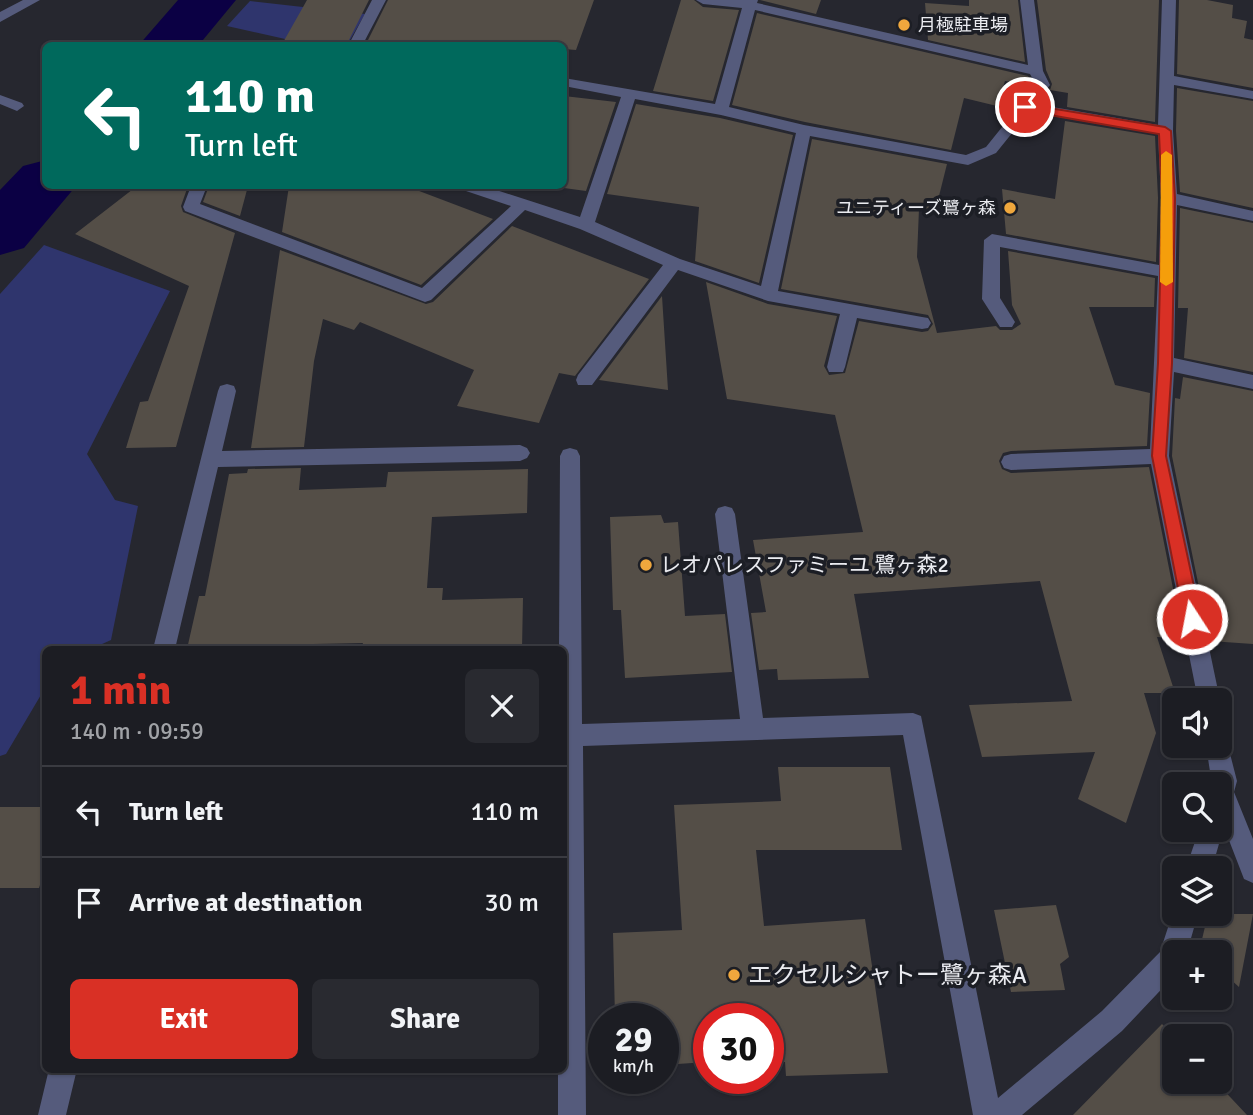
<!DOCTYPE html>
<meta charset="utf-8">
<style>
:root{--surface:#1c1d23;--page:#292a30;--text:#f1f3f6;--muted:#a0a2a6;--line:#3a3b41;--accent:#d93025}
body{margin:0;font-family:Signika,"Noto Sans JP",sans-serif;background:var(--page);color:var(--text);height:100vh;display:flex;flex-direction:column;font-size:26px;white-space:nowrap}
*{box-sizing:border-box;margin:0}
p{font-size:23px;color:var(--muted)}
.icon{flex:none;width:38px;height:38px;fill:none;stroke:currentColor;stroke-width:2;stroke-linecap:round;stroke-linejoin:round}
.map{position:relative;flex:1;overflow:hidden}
.sheet{position:absolute;left:42px;top:646px;width:525px;height:427px;display:flex;flex-direction:column;background:var(--surface);border-radius:10px;box-shadow:0 2px 5px #0004,0 0 0 2px var(--line)}
.sheet>*{flex:none}
.guide{position:absolute;left:42px;top:42px;width:525px;height:147px;border-radius:10px;box-shadow:0 2px 5px #0004,0 0 0 2px var(--line);background:#00695c;color:#fff;overflow:hidden}
.buttons{position:absolute;left:1162px;top:688px;display:grid;gap:14px}
.buttons a{display:grid;place-items:center;width:70px;height:70px;border-radius:10px;background:var(--surface);box-shadow:0 2px 5px #0004,0 0 0 2px var(--line);font-size:35px}
.speed{position:absolute;left:588px;top:1003px;display:flex;gap:14px;font-size:35px;font-weight:700;text-align:center}
.speed>*{display:grid;place-content:center;width:91px;height:91px;border-radius:50%;background:var(--surface);box-shadow:0 2px 5px #0004,0 0 0 2px var(--line);line-height:1}
.speed small{font-size:18px;font-weight:400}
.speed .limit{border:10px solid #d22;background:#fff;color:#111}
.pin{position:absolute;display:grid;place-items:center;width:60px;height:60px;color:#fff;margin:-30px;border:4px solid #fff;border-radius:50%;box-shadow:0 2px 7px #0007}
.me{position:absolute;width:77px;margin:-38px;rotate:349deg;stroke-linejoin:round;filter:drop-shadow(0 0 5px #0008)}
.turn{display:flex;align-items:center;gap:24px;height:147px;padding:0 28px;font-size:32px}
.turn .icon{width:91px;height:91px;stroke-width:2.5}
.turn b{display:block;font-size:49px;line-height:60px}
.round{display:grid;place-items:center;flex:none;width:74px;height:74px;border-radius:10px;background:var(--page)}
.summary{display:flex;align-items:center;justify-content:space-between;height:119px;padding:0 28px}
h1{font-size:42px;font-weight:700;line-height:52px;color:var(--accent)}
.primary-button{display:flex;gap:14px;margin-top:auto;padding:14px 28px}
.primary-button a{flex:1;height:80px;border-radius:10px;background:var(--accent);color:#fff;font-size:28px;font-weight:700;line-height:80px;text-align:center}
.primary-button a+a{background:var(--page);color:var(--text)}
ul{padding:0;list-style:none}
li{display:flex;align-items:center;gap:21px;height:91px;padding:0 28px;border-top:2px solid var(--line)}
li div{flex:1}
li b{display:block;font-size:26px}
li em{font-style:normal}
.map>svg:first-child{display:block}
.green{fill:#2f356d}
.lines{fill:none;stroke-linecap:round;stroke-linejoin:round}
.river{fill:#0b0044;fill-rule:evenodd}
.building{fill:#544e47}
.minor{fill:#555b7c;fill-rule:evenodd}
.route{fill:#d93025;stroke:#8d1f18;stroke-width:2}
.slow{fill:#f59e0b}
.poi-dot{fill:#efa73d;stroke:#1c1e25;stroke-width:2.5}
.labels{text-anchor:middle;dominant-baseline:central;stroke-width:7;stroke-linejoin:round;paint-order:stroke}
.far-poi-label{font-size:18px;fill:#eaebf0;stroke:#1c1e25;text-anchor:start}
.poi-label{font-size:21px;fill:#eaebf0;stroke:#1c1e25;text-anchor:start}
.near-poi-label{font-size:24px;fill:#eaebf0;stroke:#1c1e25;text-anchor:start}
</style>
<div class="map">
<svg width="1253" height="1115" viewBox="0 0 1253 1115">
<rect width="100%" height="100%" fill="#26272f"/>
<path class="green" d="M 250,1 L 365,14 L 347,45 L 312,45 L 227,26 Z
M 44,245 L 170,291 L 87,454 L 115,500 L 138,506 L 111,640 L 91,649 L 46,649 L 45,688 L 6,754 L 0,756 L 0,294 Z"/>
<g class="lines">
<path class="river" d="M 178,0 L 236,0 L 198,46 L 138,46 Z
M 46,160 L 46,186 L 76,186 L 24,248 L 0,255 L 0,190 L 23,166 Z"/>
</g>
<path class="building" d="M 307,0 L 369,0 L 346,46 L 281,46 Z
M 388,0 L 594,0 L 576,50 L 564,49 L 564,46 L 365,46 Z
M 681,0 L 694,0 L 703,7 L 739,10 L 713,101 L 653,91 Z
M 760,0 L 821,0 L 816,14 Z
M 969,0 L 1018,0 L 1025,62 L 928,40 L 925,3 L 969,6 Z
M 1037,0 L 1159,0 L 1155,122 L 1067,107 L 1068,93 L 1050,90 L 1052,84 L 1046,70 Z
M 1179,0 L 1207,0 L 1233,5 L 1232,18 L 1247,21 L 1244,38 L 1253,40 L 1253,88 L 1177,74 Z
M 757,13 L 1028,76 L 1033,85 L 1005,81 L 997,106 L 964,98 L 951,150 L 805,122 L 732,105 Z
M 1177,88 L 1253,101 L 1253,208 L 1180,192 L 1176,131 Z
M 564,96 L 616,102 L 586,191 L 564,188 Z
M 636,104 L 720,118 L 793,135 L 759,283 L 695,261 L 699,207 L 607,194 Z
M 1065,121 L 1155,136 L 1158,198 L 1156,262 L 1006,234 L 1002,189 L 1055,199 Z
M 812,139 L 947,164 L 935,212 L 919,209 L 917,257 L 937,333 L 996,326 L 1000,330 L 1012,330 L 1021,324 L 1012,305 L 1008,251 L 1155,278 L 1154,307 L 1089,307 L 1115,385 L 1150,393 L 1147,446 L 1011,451 L 1003,453 L 999,461 L 1002,469 L 1011,473 L 1149,467 L 1183,639 L 1157,637 L 1175,693 L 1144,693 L 1156,733 L 1126,823 L 1078,799 L 1095,752 L 982,757 L 969,705 L 1072,701 L 1040,581 L 854,594 L 869,678 L 778,680 L 777,669 L 759,670 L 751,613 L 766,612 L 753,540 L 863,532 L 835,415 L 727,399 L 706,282 L 768,304 L 837,316 L 824,366 L 829,375 L 845,373 L 859,321 L 922,332 L 928,331 L 933,324 L 928,315 L 781,289 Z
M 137,186 L 188,186 L 181,206 L 183,212 L 235,233 L 176,447 L 126,448 L 140,402 L 148,401 L 189,286 L 75,234 Z
M 209,186 L 248,186 L 240,216 L 203,202 Z
M 289,186 L 406,186 L 493,219 L 421,285 L 282,232 Z
M 1180,208 L 1253,223 L 1253,372 L 1184,358 L 1188,308 L 1178,308 Z
M 512,226 L 649,279 L 575,376 L 559,373 L 539,423 L 457,406 L 474,370 L 360,322 L 354,330 L 323,319 L 314,361 L 304,447 L 251,448 L 280,250 L 426,304 L 433,302 Z
M 662,296 L 668,390 L 599,380 Z
M 1183,377 L 1253,391 L 1253,644 L 1210,641 L 1172,456 L 1175,398 L 1180,399 Z
M 301,468 L 299,490 L 386,487 L 388,472 L 528,469 L 527,513 L 432,517 L 427,588 L 443,588 L 442,600 L 523,598 L 522,649 L 361,649 L 363,643 L 264,645 L 263,649 L 187,649 L 199,596 L 205,596 L 229,474 L 247,473 L 248,469 Z
M 661,515 L 664,523 L 678,522 L 685,616 L 725,614 L 732,672 L 625,678 L 621,610 L 613,610 L 610,517 Z
M 778,767 L 890,767 L 902,850 L 756,850 L 764,926 L 865,919 L 888,1073 L 786,1076 L 785,1062 L 768,1063 L 768,1018 L 709,1018 L 709,1066 L 707,1062 L 663,1065 L 663,1018 L 615,1018 L 613,933 L 682,930 L 674,805 L 781,801 Z
M 0,807 L 46,807 L 46,867 L 39,888 L 0,888 Z
M 1056,905 L 1069,957 L 1060,964 L 1065,990 L 1011,992 L 994,910 Z
M 1208,914 L 1253,914 L 1239,987 L 1220,970 L 1220,952 L 1199,952 Z
M 1162,1024 L 1174,1037 L 1174,1082 L 1216,1082 L 1247,1115 L 1073,1115 Z"/>
<g class="lines">
<path class="minor" d="M 23,0 L 40,0 L 0,22 L 0,12 Z
M 372,0 L 386,0 L 362,46 L 348,46 Z
M 696,0 L 758,0 L 757,3 L 1028,65 L 1020,0 L 1034,0 L 1043,71 L 1050,85 L 1035,104 L 1158,125 L 1162,0 L 1176,0 L 1174,76 L 1253,91 L 1253,99 L 1174,85 L 1173,131 L 1177,194 L 1253,211 L 1253,221 L 1177,205 L 1174,358 L 1253,375 L 1253,389 L 1174,372 L 1169,456 L 1220,700 L 1220,702 L 1198,700 L 1151,464 L 1011,470 L 1004,468 L 1001,462 L 1004,456 L 1011,454 L 1150,449 L 1158,276 L 1000,247 L 1000,298 L 1015,322 L 1012,327 L 1000,327 L 982,299 L 984,240 L 992,234 L 1159,265 L 1161,198 L 1158,134 L 1029,112 L 996,153 L 968,165 L 810,136 L 778,291 L 922,317 L 928,318 L 931,323 L 928,328 L 922,329 L 857,318 L 845,367 L 843,372 L 829,372 L 827,367 L 840,314 L 768,301 L 678,270 L 592,385 L 578,385 L 576,380 L 578,375 L 663,265 L 580,229 L 525,210 L 431,300 L 425,302 L 185,211 L 183,207 L 191,186 L 207,186 L 200,204 L 422,288 L 511,206 L 463,190 L 461,186 L 484,186 L 580,217 L 621,97 L 564,86 L 564,78 L 715,104 L 742,8 L 703,4 ZM 755,10 L 1030,74 L 1036,85 L 986,147 L 966,155 L 804,125 L 729,107 ZM 635,99 L 721,115 L 796,133 L 761,286 L 680,259 L 595,222 Z
M 0,95 L 22,103 L 24,106 L 17,111 L 0,104 Z
M 227,384 L 234,386 L 236,391 L 222,451 L 520,445 L 527,448 L 530,453 L 527,458 L 520,461 L 218,467 L 175,649 L 153,649 L 218,391 L 220,386 Z
M 570,448 L 577,450 L 580,456 L 582,724 L 740,719 L 715,514 L 718,508 L 725,506 L 732,508 L 735,514 L 763,718 L 913,713 L 921,716 L 998,1098 L 1102,1011 L 1160,952 L 1174,909 L 1174,914 L 1198,914 L 1187,952 L 1174,952 L 1174,976 L 1122,1031 L 1022,1115 L 973,1115 L 903,735 L 583,746 L 586,1115 L 558,1115 L 558,1069 L 564,1069 L 564,649 L 559,649 L 560,456 L 563,450 Z
M 1220,736 L 1226,738 L 1237,781 L 1234,792 L 1253,839 L 1253,883 L 1244,879 L 1220,817 L 1220,784 L 1212,784 L 1206,746 L 1220,746 Z
M 1220,821 L 1223,830 L 1212,868 L 1186,868 L 1199,830 L 1220,830 Z
M 49,1069 L 77,1069 L 66,1115 L 38,1115 Z"/>
</g>
<path class="route" d="M 1025,104 L 1165,127 L 1171,131 L 1175,198 L 1172,363 L 1166,456 L 1201,619 L 1198,624 L 1192,626 L 1186,624 L 1184,619 L 1152,456 L 1158,363 L 1162,198 L 1159,134 L 1021,110 L 1019,107 Z"/>
<path class="slow" d="M 1166,151 L 1172,155 L 1173,282 L 1166,286 L 1160,282 L 1161,155 Z"/>
<g class="poi-dot">
<circle cx="904" cy="25" r="7"/>
<circle cx="1010" cy="208" r="7"/>
<circle cx="646" cy="565" r="7"/>
<circle cx="734" cy="975" r="7"/>
</g>
<g class="labels">
<g class="far-poi-label">
<text x="918" y="25">月極駐車場</text>
<text x="996" y="208" text-anchor="end">ユニティーズ鷺ヶ森</text>
</g>
<g class="poi-label">
<text x="660" y="565">レオパレスファミーユ 鷺ヶ森2</text>
</g>
<g class="near-poi-label">
<text x="748" y="975">エクセルシャトー鷺ヶ森A</text>
</g>
</g>
</svg>
<div class="buttons">
<a><svg class="icon" aria-label="sound" viewBox="0 0 24 24"><path d="M4 9h4l5-4v14l-5-4H4zM17 9q2 3 0 6"/></svg></a>
<a><svg class="icon" aria-label="search" viewBox="0 0 24 24"><circle cx="10" cy="10" r="6"/><path d="M15 15l6 6"/></svg></a>
<a><svg class="icon" aria-label="layers" viewBox="0 0 24 24"><path d="M12 4l9 5-9 5-9-5zM3 14l9 5 9-5"/></svg></a>
<a>+</a>
<a>−</a>
</div>
<div class="speed"><div>29<small>km/h</small></div><div class="limit">30</div></div>
<div class="pin" style="left:1025px;top:107px;background:#d93025"><svg class="icon" aria-label="arrive" viewBox="0 0 24 24"><path d="M6 21V4h12l-3 4 3 4H6"/></svg></div>
<svg class="me" style="left:1192px;top:619px" viewBox="-20 -20 40 40"><circle r="17" fill="#d93025" stroke="#fff" stroke-width="3"/><path d="M0-11L8 9 0 5-8 9z" fill="#fff"/></svg>
<div class="guide">
<div class="turn"><svg class="icon" aria-label="left" viewBox="0 0 24 24"><path d="M17 20v-9H6M10 6l-5 5 5 5"/></svg><div><b>110 m</b>Turn left</div></div>
</div>
<section class="sheet">
<div class="summary"><div><h1>1 min</h1><p>140 m · 09:59</p></div><a class="round"><svg class="icon" aria-label="close" viewBox="0 0 24 24"><path d="M6 6l12 12M18 6L6 18"/></svg></a></div>
<ul>
<li><svg class="icon" aria-label="left" viewBox="0 0 24 24"><path d="M17 20v-9H6M10 6l-5 5 5 5"/></svg><div><b>Turn left</b></div><em>110 m</em></li>
<li><svg class="icon" aria-label="arrive" viewBox="0 0 24 24"><path d="M6 21V4h12l-3 4 3 4H6"/></svg><div><b>Arrive at destination</b></div><em>30 m</em></li>
</ul>
<div class="primary-button"><a>Exit</a><a>Share</a></div>
</section>
</div>
